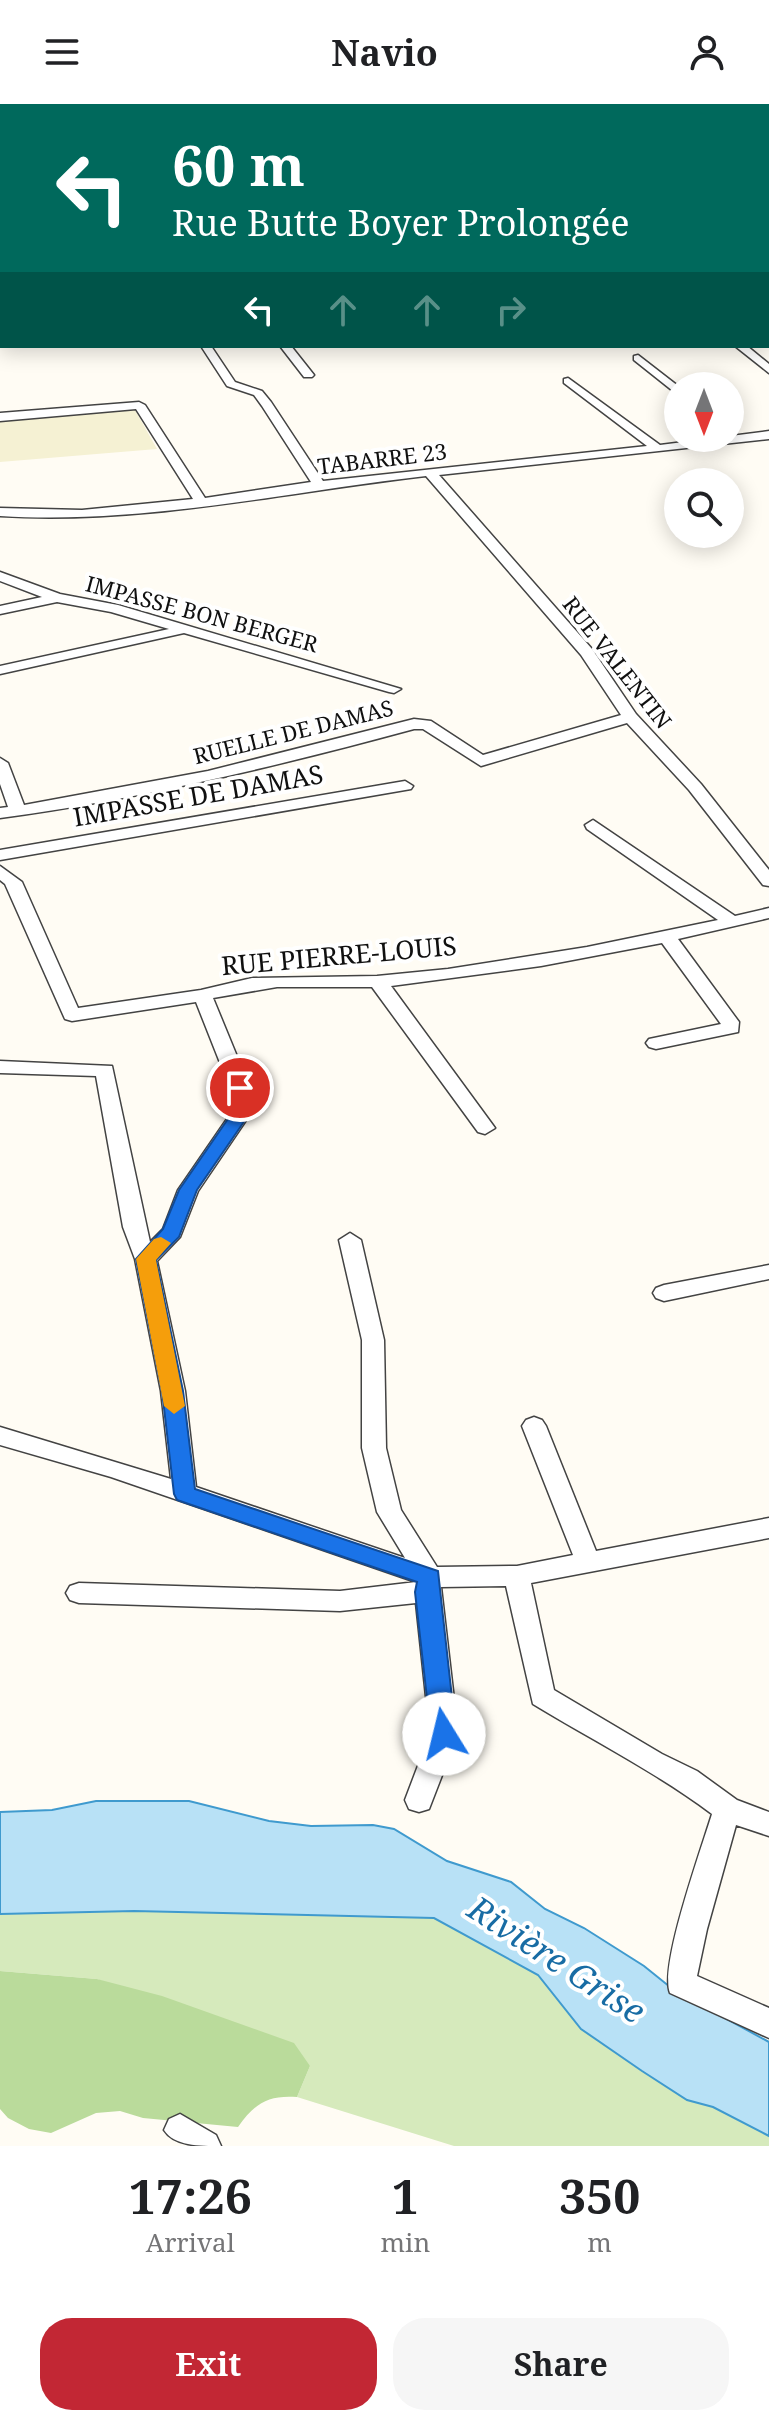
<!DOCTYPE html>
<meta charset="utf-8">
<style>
:root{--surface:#fff;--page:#f6f6f6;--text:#202124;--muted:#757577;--accent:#c22734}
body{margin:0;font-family:"Noto Serif",serif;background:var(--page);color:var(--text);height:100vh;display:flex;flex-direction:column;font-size:30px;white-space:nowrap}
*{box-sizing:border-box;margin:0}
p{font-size:26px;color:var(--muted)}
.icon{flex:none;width:44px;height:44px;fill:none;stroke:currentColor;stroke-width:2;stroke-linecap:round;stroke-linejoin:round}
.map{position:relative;height:2042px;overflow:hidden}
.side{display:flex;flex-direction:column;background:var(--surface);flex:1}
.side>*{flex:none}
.top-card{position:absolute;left:0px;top:0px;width:770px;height:244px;box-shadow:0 4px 20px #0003;background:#00695c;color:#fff;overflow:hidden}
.needle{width:52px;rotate:180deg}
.tools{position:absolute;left:664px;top:268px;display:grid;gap:16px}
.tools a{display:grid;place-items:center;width:80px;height:80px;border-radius:50%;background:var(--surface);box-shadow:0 4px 20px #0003;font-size:40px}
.pin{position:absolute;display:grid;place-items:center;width:68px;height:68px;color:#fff;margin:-34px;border:4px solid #fff;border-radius:50%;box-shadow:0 2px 8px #0007}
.me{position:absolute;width:88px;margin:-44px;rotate:351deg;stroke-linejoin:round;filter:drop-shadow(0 0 6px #0008)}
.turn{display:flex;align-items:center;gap:28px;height:168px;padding:0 40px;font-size:36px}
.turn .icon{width:104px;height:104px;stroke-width:2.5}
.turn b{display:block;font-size:56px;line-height:68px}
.lanes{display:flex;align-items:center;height:76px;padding:0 40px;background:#0003;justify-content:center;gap:40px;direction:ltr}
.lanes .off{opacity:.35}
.eta{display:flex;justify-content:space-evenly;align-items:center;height:136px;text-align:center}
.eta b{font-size:48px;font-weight:700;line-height:56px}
.action{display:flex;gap:16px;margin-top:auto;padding:16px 40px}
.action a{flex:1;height:92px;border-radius:32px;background:var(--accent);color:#fff;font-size:32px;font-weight:700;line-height:92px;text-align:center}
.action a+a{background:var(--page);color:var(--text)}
header{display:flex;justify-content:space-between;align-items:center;height:104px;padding:0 40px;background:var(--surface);font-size:36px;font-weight:700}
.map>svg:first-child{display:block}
.farmland{fill:#f5f1d3}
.green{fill:#d6eabc}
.forest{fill:#badb9b}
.water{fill:#b8e1f6;stroke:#3f9ace;stroke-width:2}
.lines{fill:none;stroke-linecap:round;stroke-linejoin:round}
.stream{stroke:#3f9ace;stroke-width:2}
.minor-casing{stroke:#434343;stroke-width:3}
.major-casing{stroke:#212121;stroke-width:3}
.minor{fill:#fff;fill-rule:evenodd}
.major{fill:#f8d06b;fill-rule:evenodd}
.route{fill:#1a73e8;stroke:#114b97;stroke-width:2}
.slow{fill:#f59e0b}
.labels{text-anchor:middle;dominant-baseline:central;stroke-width:8;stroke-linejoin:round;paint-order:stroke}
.far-street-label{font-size:22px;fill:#101010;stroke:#fff}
.street-label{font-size:26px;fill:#101010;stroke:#fff}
.near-water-label{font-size:34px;font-style:italic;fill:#186ca4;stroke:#fff}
</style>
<header><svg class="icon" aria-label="menu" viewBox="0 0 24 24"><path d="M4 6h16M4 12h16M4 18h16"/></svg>Navio<svg class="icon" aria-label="person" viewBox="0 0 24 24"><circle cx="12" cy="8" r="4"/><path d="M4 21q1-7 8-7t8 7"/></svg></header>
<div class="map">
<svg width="769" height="2042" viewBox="0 0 769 2042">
<rect width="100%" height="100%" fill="#fffcf4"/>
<path class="farmland" d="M 134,304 L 157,345 L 0,358 L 0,315 Z"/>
<path class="green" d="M 21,1807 L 297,1808 L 434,1814 L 538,1871 L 581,1925 L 643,1967 L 687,1996 L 713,2003 L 769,2032 L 769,2042 L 454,2042 L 297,1993 L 310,1962 L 97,1875 L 0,1867 L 0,1810 Z"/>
<path class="forest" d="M 0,1867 L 97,1875 L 162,1892 L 294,1939 L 310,1962 L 297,1993 C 268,1991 255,1999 238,2023 L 143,2014 L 120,2007 L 96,2009 L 51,2029 L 29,2025 L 8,2014 L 0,2005 Z"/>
<path class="water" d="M 96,1697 L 189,1697 L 269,1717 L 311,1722 L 373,1721 L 394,1725 L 447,1757 L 511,1778 L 545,1805 L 584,1824 L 644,1862 L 675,1887 L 769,1938 L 769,2032 L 713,2003 L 687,1996 L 642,1967 L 581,1925 L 538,1871 L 434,1814 L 134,1807 L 0,1810 L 0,1708 L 52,1706 Z"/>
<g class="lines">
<path class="stream" d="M 180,2 L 206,0"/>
<defs>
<path id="minor" d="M 30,0 L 38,0 L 39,2 L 31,2 Z
M 94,0 L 102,0 L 103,2 L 95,2 Z
M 263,0 L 272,0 L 274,2 L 265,2 Z
M 318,0 L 326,0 L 327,2 L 319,2 Z
M 350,0 L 359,0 L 360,2 L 351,2 Z
M 489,0 L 499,0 L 500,1 L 491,2 Z
M 768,1 L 769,1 L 769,5 L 765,2 Z
M 0,18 L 2,19 L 2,26 L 0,25 Z
M 768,42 L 769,43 L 769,49 L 768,48 Z
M 0,69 L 2,70 L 2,76 L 0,75 Z
M 769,95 L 769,102 L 768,102 L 768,95 Z
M 768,140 L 769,140 L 769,146 L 768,146 Z
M 0,171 L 2,171 L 2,177 L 0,177 Z
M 201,242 L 211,242 L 235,278 L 262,287 L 271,298 L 323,377 L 647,342 L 564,279 L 564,275 L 568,274 L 660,341 L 769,327 L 769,335 L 439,371 L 592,545 L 636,610 L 701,680 L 769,766 L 769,782 L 763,781 L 689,686 L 627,619 L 481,662 L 423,625 L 414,625 C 278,662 140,695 0,714 L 0,704 L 8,703 L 0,680 L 0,654 L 8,659 L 24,701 L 208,667 L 414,615 L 431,617 L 483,651 L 621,611 L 581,551 L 426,372 C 285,388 143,421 0,412 L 0,404 L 82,406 L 193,395 L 136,305 L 0,317 L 0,309 L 139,298 L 145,301 L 205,394 L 311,378 L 262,302 L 254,291 L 227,282 Z
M 280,242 L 291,242 L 314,271 L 312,273 L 304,273 Z
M 735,242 L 747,242 L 769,260 L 769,269 Z
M 638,251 L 678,282 L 678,291 L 634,256 L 634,252 Z
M 0,468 L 60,490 L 118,501 L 401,585 L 394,589 L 389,588 L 184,529 L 0,570 L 0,562 L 169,525 L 111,508 L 57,498 L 0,510 L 0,502 L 42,493 L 0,477 Z
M 405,677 L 413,682 L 411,685 L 0,756 L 0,746 Z
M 593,716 L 735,812 L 769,804 L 769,814 L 678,835 L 739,918 L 738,928 L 656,945 L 649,943 L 646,939 L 649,935 L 721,920 L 662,839 L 541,862 L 391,882 L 495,1024 L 485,1030 L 478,1028 L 372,883 L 277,883 L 213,894 L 250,984 L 251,1009 L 198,1087 L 180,1133 L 157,1157 L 185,1287 L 196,1383 L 405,1454 L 377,1408 L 362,1344 L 362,1236 L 339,1136 L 350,1129 L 361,1136 L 384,1236 L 386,1344 L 401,1406 L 437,1463 L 517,1462 L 573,1451 L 522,1322 L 526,1316 L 534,1313 L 542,1316 L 546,1322 L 596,1447 L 769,1414 L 769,1434 L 531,1479 L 554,1586 L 662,1650 L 697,1667 L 737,1696 L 769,1708 L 769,1732 L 736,1721 L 707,1825 L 697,1872 L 769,1904 L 769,1934 L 670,1889 C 659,1862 702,1743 712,1710 C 656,1668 592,1636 533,1600 L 506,1482 L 441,1483 L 458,1630 L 429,1705 L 419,1708 L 409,1705 L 405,1696 L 430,1630 L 416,1499 L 340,1507 L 79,1499 L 70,1496 L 66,1489 L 70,1482 L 79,1479 L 340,1487 L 416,1478 L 111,1373 L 0,1341 L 0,1323 L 171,1375 L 161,1287 L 135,1155 L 123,1123 L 96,972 L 0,969 L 0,957 L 112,962 L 150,1138 L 163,1125 L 178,1086 L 231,1009 L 230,984 L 196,898 L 72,917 L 65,915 L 5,780 L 0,776 L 0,762 L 22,778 L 78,904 L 201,886 L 252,874 L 377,872 L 448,865 L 587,843 L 718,816 L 587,725 L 585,721 Z
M 769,1161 L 769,1175 L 664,1197 L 656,1194 L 653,1189 L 656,1184 L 664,1181 Z
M 180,2010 L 216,2031 L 221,2042 C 199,2042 174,2042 164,2026 L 169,2015 Z"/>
<path id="major" d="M 712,0 L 727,0 L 728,2 L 713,2 Z
M 0,13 L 2,13 L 2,19 L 0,19 Z
M 768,13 L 769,13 L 769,20 L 768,20 Z"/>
</defs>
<use href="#minor" class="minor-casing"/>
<use href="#major" class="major-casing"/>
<use href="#minor" class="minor"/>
<use href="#major" class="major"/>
</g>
<path class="route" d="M 240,979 L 249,984 L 250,1009 L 197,1086 L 179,1133 L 156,1156 L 183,1287 L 195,1385 L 438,1467 L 456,1630 L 452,1637 L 444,1640 L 435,1637 L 431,1630 L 415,1488 L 417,1478 L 177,1396 L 174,1390 L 162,1287 L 136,1155 L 163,1125 L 179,1086 L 232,1009 L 231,984 Z"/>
<path class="slow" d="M 161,1133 L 171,1139 L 156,1156 L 185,1302 L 174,1310 L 164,1302 L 136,1155 L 154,1135 Z"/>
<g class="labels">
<g class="far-street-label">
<text transform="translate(382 354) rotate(-7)">TABARRE 23</text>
<text transform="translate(202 509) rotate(15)">IMPASSE BON BERGER</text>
<text transform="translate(618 558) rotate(52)">RUE VALENTIN</text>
<text transform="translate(293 627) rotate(-14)">RUELLE DE DAMAS</text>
</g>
<g class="street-label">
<text transform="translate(198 691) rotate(-10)">IMPASSE DE DAMAS</text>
<text transform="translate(339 851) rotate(-5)">RUE PIERRE-LOUIS</text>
</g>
<g class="near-water-label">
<text transform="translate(557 1855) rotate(33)">Rivière Grise</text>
</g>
</g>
</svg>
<div class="tools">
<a><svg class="needle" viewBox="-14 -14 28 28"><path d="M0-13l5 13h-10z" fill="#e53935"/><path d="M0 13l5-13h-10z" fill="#757577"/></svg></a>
<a><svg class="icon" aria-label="search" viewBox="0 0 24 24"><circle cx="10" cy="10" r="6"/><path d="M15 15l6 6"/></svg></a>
</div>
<div class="pin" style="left:240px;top:984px;background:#d93025"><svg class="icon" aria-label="arrive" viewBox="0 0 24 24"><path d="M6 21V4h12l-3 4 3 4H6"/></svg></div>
<svg class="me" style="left:444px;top:1630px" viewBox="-20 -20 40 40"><circle r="19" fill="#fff"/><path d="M0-13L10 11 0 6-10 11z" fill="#1a73e8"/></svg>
<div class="top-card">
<div class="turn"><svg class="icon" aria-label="left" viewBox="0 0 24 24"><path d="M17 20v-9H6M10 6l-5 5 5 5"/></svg><div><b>60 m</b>Rue Butte Boyer Prolongée</div></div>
<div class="lanes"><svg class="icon" aria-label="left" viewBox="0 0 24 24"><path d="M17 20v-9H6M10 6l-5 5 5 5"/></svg><svg class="icon off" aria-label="ahead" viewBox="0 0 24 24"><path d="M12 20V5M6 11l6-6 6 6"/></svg><svg class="icon off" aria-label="ahead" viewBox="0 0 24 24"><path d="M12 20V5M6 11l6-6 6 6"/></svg><svg class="icon off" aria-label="right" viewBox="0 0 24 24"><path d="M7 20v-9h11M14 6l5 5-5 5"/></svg></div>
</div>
</div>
<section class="side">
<div class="eta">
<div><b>17:26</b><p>Arrival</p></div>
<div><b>1</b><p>min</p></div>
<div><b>350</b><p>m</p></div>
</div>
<div class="action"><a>Exit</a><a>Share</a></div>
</section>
